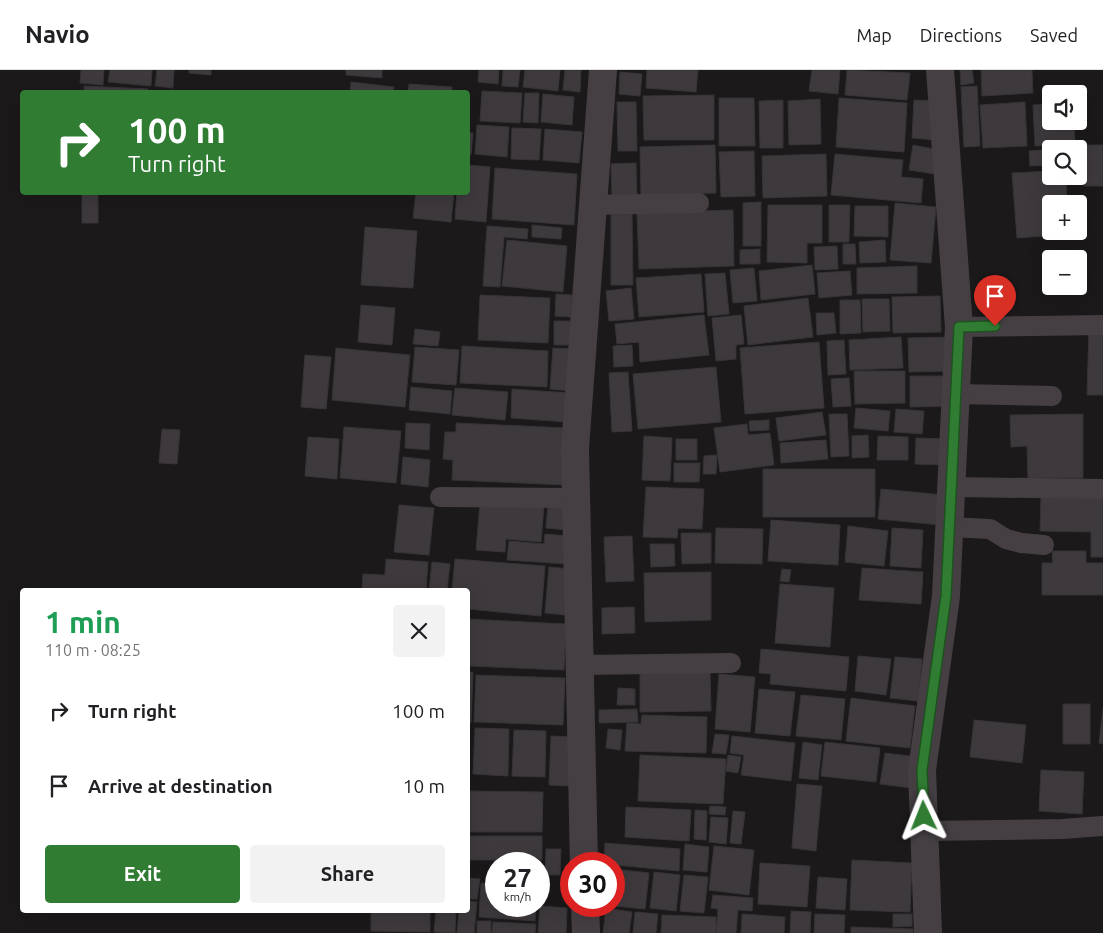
<!DOCTYPE html>
<meta charset="utf-8">
<style>
:root{--surface:#fff;--page:#f2f2f2;--text:#202124;--muted:#757577;--line:#e0e0e0;--accent:#2f7c32}
body{margin:0;font-family:Ubuntu,sans-serif;background:var(--page);color:var(--text);height:100vh;display:flex;flex-direction:column;font-size:19px;white-space:nowrap}
*{box-sizing:border-box;margin:0}
p{font-size:16px;color:var(--muted)}
.icon{flex:none;width:28px;height:28px;fill:none;stroke:currentColor;stroke-width:2;stroke-linecap:round;stroke-linejoin:round}
.map{position:relative;flex:1;overflow:hidden}
.sheet{position:absolute;left:20px;top:518px;width:450px;height:325px;display:flex;flex-direction:column;background:var(--surface);border-radius:5px;box-shadow:0 5px 20px #0002}
.sheet>*{flex:none}
.top-card{position:absolute;left:20px;top:20px;width:450px;height:105px;border-radius:5px;box-shadow:0 5px 20px #0002;background:#2f7c32;color:#fff;overflow:hidden}
.controls{position:absolute;left:1042px;top:15px;display:grid;gap:10px}
.controls a{display:grid;place-items:center;width:45px;height:45px;border-radius:5px;background:var(--surface);box-shadow:0 5px 20px #0002;font-size:25px}
.speed{position:absolute;left:485px;top:782px;display:flex;gap:10px;font-size:25px;font-weight:700;text-align:center}
.speed>*{display:grid;place-content:center;width:65px;height:65px;border-radius:50%;background:var(--surface);box-shadow:0 5px 20px #0002;line-height:1}
.speed small{font-size:12px;font-weight:400}
.speed .limit{border:8px solid #d22;background:#fff;color:#111}
.pin{position:absolute;display:grid;place-items:center;width:42px;height:42px;color:#fff;margin:-51px -21px;border-radius:50% 50% 50% 0;rotate:-45deg;box-shadow:0 0 5px #0007}
.pin .icon{rotate:45deg}
.me{position:absolute;width:55px;margin:-28px;rotate:358deg;stroke-linejoin:round;filter:drop-shadow(0 0 4px #0008)}
.turn{display:flex;align-items:center;gap:18px;height:105px;padding:0 25px;font-size:22px}
.turn .icon{width:65px;height:65px;stroke-width:2.5}
.turn b{display:block;font-size:35px;line-height:42px}
.round{display:grid;place-items:center;flex:none;width:52px;height:52px;border-radius:5px;background:var(--page)}
.overview{display:flex;align-items:center;justify-content:space-between;height:85px;padding:0 25px}
h1{font-size:30px;font-weight:700;line-height:38px;color:#1e9e55}
.primary-button{display:flex;gap:10px;margin-top:auto;padding:10px 25px}
.primary-button a{flex:1;height:58px;border-radius:5px;background:var(--accent);color:#fff;font-size:20px;font-weight:700;line-height:58px;text-align:center}
.primary-button a+a{background:var(--page);color:var(--text)}
ul{padding:0;list-style:none}
li{display:flex;align-items:center;gap:15px;height:75px;padding:0 25px}
li div{flex:1}
li b{display:block;font-size:19px}
li em{font-style:normal}
header{display:flex;align-items:center;gap:30px;box-sizing:border-box;height:70px;padding:0 25px;background:var(--surface);border-bottom:1px solid var(--line)}
header strong{font-size:24px}
nav{display:flex;gap:28px;margin-inline-start:auto;font-size:18px}
.map>svg:first-child{display:block}
.building{fill:#3d393c;stroke:#373336}
.lines{fill:none;stroke-linecap:round;stroke-linejoin:round}
.service{stroke:#453f44;stroke-width:20}
.minor{stroke:#453f44;stroke-width:28}
.tertiary{stroke:#453f44;stroke-width:28}
.route-casing{stroke:#1f5120;stroke-width:12}
.route{stroke:#2f7c32;stroke-width:9}
</style>
<header>
<strong>Navio</strong>
<nav><a>Map</a><a>Directions</a><a>Saved</a></nav>
</header>
<div class="map">
<svg width="1103" height="863" viewBox="0 0 1103 863">
<rect width="100%" height="100%" fill="#1b191a"/>
<path class="building" d="M 81,0 L 104,0 L 103,15 L 80,13 Z
M 110,0 L 152,0 L 151,16 L 108,12 Z
M 157,0 L 174,0 L 173,18 L 155,16 Z
M 189,0 L 211,0 L 211,5 L 189,3 Z
M 346,0 L 382,0 L 382,8 L 346,5 Z
M 479,0 L 499,0 L 498,14 L 478,12 Z
M 503,0 L 520,0 L 518,17 L 502,16 Z
M 525,0 L 560,0 L 558,21 L 523,17 Z
M 565,0 L 581,0 L 580,22 L 563,20 Z
M 647,0 L 698,0 L 696,22 L 646,18 Z
M 812,0 L 840,0 L 838,24 L 809,21 Z
M 847,0 L 910,3 L 907,30 L 845,25 Z
M 960,0 L 972,0 L 974,13 L 961,15 Z
M 981,0 L 1032,0 L 1033,23 L 982,26 Z
M 620,2 L 642,4 L 640,26 L 619,24 Z
M 351,12 L 394,17 L 393,22 L 350,22 Z
M 409,14 L 452,17 L 452,22 L 408,22 Z
M 84,16 L 148,19 L 147,22 L 84,22 Z
M 977,16 L 980,76 L 964,77 L 961,17 Z
M 482,21 L 522,23 L 520,53 L 480,51 Z
M 525,23 L 539,23 L 538,53 L 523,52 Z
M 543,24 L 574,27 L 572,55 L 541,52 Z
M 714,25 L 714,70 L 644,70 L 643,26 Z
M 719,28 L 754,28 L 755,76 L 719,76 Z
M 839,28 L 907,33 L 904,82 L 836,77 Z
M 820,29 L 821,74 L 789,75 L 788,31 Z
M 783,30 L 783,78 L 760,78 L 759,31 Z
M 914,30 L 938,31 L 936,70 L 912,68 Z
M 617,32 L 636,32 L 637,81 L 618,81 Z
M 1025,32 L 1027,76 L 983,78 L 980,35 Z
M 1051,34 L 1051,51 L 1074,51 L 1075,74 L 1035,76 L 1033,35 Z
M 477,55 L 509,57 L 507,87 L 475,84 Z
M 512,58 L 541,59 L 539,90 L 511,89 Z
M 545,59 L 582,62 L 579,93 L 543,90 Z
M 468,63 L 473,63 L 471,85 L 468,85 Z
M 715,75 L 716,123 L 641,125 L 640,77 Z
M 913,75 L 939,80 L 935,104 L 909,100 Z
M 1083,75 L 1103,75 L 1103,116 L 1084,116 Z
M 1051,79 L 1051,95 L 1030,96 L 1029,81 Z
M 754,81 L 755,126 L 721,127 L 719,82 Z
M 826,84 L 827,126 L 763,128 L 762,86 Z
M 835,84 L 903,90 L 901,107 L 923,109 L 921,133 L 831,125 Z
M 636,93 L 637,129 L 612,129 L 611,94 Z
M 468,95 L 490,97 L 486,152 L 455,149 L 457,122 L 468,122 Z
M 495,98 L 577,104 L 574,155 L 492,149 Z
M 1051,101 L 1051,106 L 1066,106 L 1067,134 L 1051,134 L 1051,161 L 1069,161 L 1070,164 L 1017,168 L 1012,103 Z
M 82,122 L 98,122 L 98,153 L 82,153 Z
M 416,122 L 454,122 L 451,152 L 413,148 Z
M 761,132 L 761,176 L 743,176 L 743,133 Z
M 895,133 L 936,137 L 931,193 L 890,190 Z
M 768,135 L 822,135 L 822,173 L 807,173 L 807,193 L 767,192 Z
M 829,135 L 850,135 L 849,172 L 829,172 Z
M 855,136 L 888,136 L 888,167 L 854,166 Z
M 733,140 L 734,196 L 639,199 L 637,143 Z
M 632,144 L 633,215 L 611,215 L 611,145 Z
M 532,155 L 562,158 L 561,169 L 532,167 Z
M 487,156 L 528,159 L 527,169 L 504,167 L 500,217 L 483,216 Z
M 365,157 L 417,161 L 413,218 L 361,215 Z
M 507,170 L 567,176 L 563,222 L 502,216 Z
M 885,170 L 886,192 L 860,193 L 859,172 Z
M 843,174 L 855,174 L 856,194 L 843,194 Z
M 837,176 L 838,199 L 815,200 L 814,177 Z
M 760,179 L 760,194 L 740,194 L 740,180 Z
M 812,195 L 815,224 L 761,230 L 759,201 Z
M 917,196 L 917,223 L 857,224 L 857,198 Z
M 754,198 L 757,231 L 733,233 L 730,200 Z
M 850,201 L 852,225 L 819,228 L 817,203 Z
M 725,203 L 729,244 L 708,246 L 705,204 Z
M 701,204 L 704,242 L 639,247 L 636,208 Z
M 631,218 L 634,249 L 609,251 L 606,221 Z
M 556,224 L 572,225 L 571,247 L 555,246 Z
M 480,225 L 550,228 L 548,273 L 478,270 Z
M 940,226 L 941,262 L 893,263 L 892,227 Z
M 808,228 L 813,267 L 748,275 L 744,236 Z
M 862,229 L 889,229 L 890,261 L 863,262 Z
M 840,230 L 860,230 L 861,263 L 840,264 Z
M 361,235 L 395,238 L 392,275 L 358,272 Z
M 816,243 L 834,243 L 836,263 L 817,265 Z
M 704,245 L 709,285 L 640,292 L 639,272 L 617,274 L 615,254 Z
M 741,245 L 744,274 L 736,275 L 736,289 L 716,291 L 712,248 Z
M 554,251 L 572,251 L 572,275 L 554,275 Z
M 415,259 L 440,262 L 438,276 L 413,274 Z
M 1089,259 L 1103,259 L 1103,325 L 1087,325 Z
M 901,267 L 903,298 L 850,300 L 849,270 Z
M 951,267 L 952,301 L 909,302 L 908,268 Z
M 844,270 L 846,304 L 828,305 L 827,271 Z
M 819,272 L 824,338 L 745,344 L 740,278 Z
M 632,275 L 633,296 L 614,297 L 613,276 Z
M 462,276 L 548,281 L 547,317 L 460,313 Z
M 415,277 L 459,280 L 456,315 L 412,312 Z
M 336,278 L 410,285 L 405,337 L 332,330 Z
M 553,278 L 574,279 L 572,321 L 550,319 Z
M 305,285 L 331,287 L 326,339 L 301,337 Z
M 716,297 L 721,352 L 638,359 L 633,304 Z
M 854,301 L 905,301 L 905,333 L 855,334 Z
M 628,302 L 632,361 L 612,362 L 609,303 Z
M 910,306 L 948,306 L 948,336 L 910,337 Z
M 849,308 L 851,336 L 833,337 L 831,309 Z
M 411,317 L 452,321 L 450,344 L 409,340 Z
M 455,318 L 508,322 L 505,350 L 452,345 Z
M 512,319 L 569,323 L 567,352 L 511,348 Z
M 856,338 L 890,341 L 888,361 L 854,358 Z
M 896,339 L 924,341 L 922,364 L 894,362 Z
M 822,342 L 826,365 L 779,371 L 776,348 Z
M 829,344 L 847,344 L 849,386 L 831,387 Z
M 1083,344 L 1083,408 L 1028,408 L 1027,376 L 1011,377 L 1010,345 Z
M 769,350 L 769,360 L 750,361 L 749,351 Z
M 406,353 L 430,354 L 429,380 L 405,378 Z
M 456,353 L 568,358 L 565,415 L 452,410 L 453,390 L 443,389 L 445,362 L 456,362 Z
M 747,354 L 748,365 L 770,363 L 774,395 L 720,402 L 714,358 Z
M 344,357 L 401,361 L 396,413 L 340,408 Z
M 162,359 L 180,360 L 177,394 L 159,393 Z
M 868,365 L 869,387 L 852,388 L 852,366 Z
M 644,366 L 672,368 L 670,411 L 642,410 Z
M 878,366 L 908,367 L 908,390 L 877,390 Z
M 308,367 L 339,369 L 337,409 L 305,406 Z
M 916,368 L 946,369 L 945,395 L 915,394 Z
M 676,369 L 697,369 L 697,390 L 676,390 Z
M 826,370 L 828,389 L 781,393 L 780,373 Z
M 717,385 L 716,404 L 703,404 L 704,386 Z
M 403,387 L 430,390 L 428,417 L 401,414 Z
M 674,393 L 700,393 L 699,412 L 674,412 Z
M 763,399 L 875,399 L 875,447 L 763,447 Z
M 646,417 L 704,419 L 702,459 L 678,458 L 677,468 L 643,467 Z
M 881,419 L 944,425 L 941,455 L 878,449 Z
M 1041,427 L 1103,428 L 1103,487 L 1091,487 L 1091,462 L 1040,461 Z
M 480,432 L 544,436 L 541,472 L 506,469 L 505,482 L 476,480 Z
M 548,434 L 569,436 L 567,460 L 546,458 Z
M 399,435 L 434,438 L 429,485 L 394,482 Z
M 771,450 L 840,455 L 838,495 L 768,491 Z
M 848,456 L 888,461 L 884,496 L 845,492 Z
M 716,458 L 763,459 L 762,494 L 715,493 Z
M 892,458 L 923,460 L 921,498 L 890,496 Z
M 681,463 L 711,463 L 711,493 L 682,494 Z
M 545,464 L 569,466 L 566,494 L 507,490 L 509,471 L 544,474 Z
M 632,466 L 634,511 L 606,512 L 604,467 Z
M 650,474 L 674,474 L 675,496 L 651,497 Z
M 1052,481 L 1086,481 L 1086,493 L 1103,493 L 1103,525 L 1042,525 L 1042,493 L 1053,493 Z
M 386,489 L 428,492 L 426,520 L 362,520 L 363,504 L 385,505 Z
M 455,489 L 545,496 L 541,546 L 468,539 L 468,520 L 452,520 Z
M 432,492 L 450,494 L 447,520 L 429,520 Z
M 549,497 L 570,499 L 567,545 L 545,543 Z
M 862,498 L 923,502 L 921,534 L 859,530 Z
M 782,499 L 791,500 L 789,512 L 780,511 Z
M 711,502 L 711,550 L 645,552 L 644,503 Z
M 780,514 L 834,518 L 830,577 L 775,573 Z
M 634,537 L 635,563 L 602,564 L 602,538 Z
M 468,549 L 566,554 L 564,600 L 468,596 Z
M 761,579 L 849,587 L 846,621 L 770,614 L 771,604 L 759,603 Z
M 858,586 L 891,589 L 886,625 L 855,621 Z
M 895,587 L 922,589 L 918,631 L 890,628 Z
M 640,599 L 710,599 L 711,641 L 640,642 Z
M 468,602 L 473,602 L 471,653 L 468,653 Z
M 719,604 L 755,607 L 750,662 L 715,659 Z
M 476,605 L 565,608 L 563,655 L 474,652 Z
M 618,618 L 635,619 L 635,635 L 617,635 Z
M 759,619 L 795,622 L 790,666 L 755,663 Z
M 801,625 L 845,629 L 841,670 L 796,666 Z
M 851,628 L 915,636 L 910,678 L 846,671 Z
M 1063,634 L 1090,634 L 1090,674 L 1063,674 Z
M 1103,638 L 1103,674 L 1099,673 Z
M 637,639 L 638,652 L 599,653 L 599,640 Z
M 642,645 L 707,647 L 706,683 L 625,681 L 627,653 L 641,654 Z
M 974,650 L 1026,655 L 1022,693 L 970,687 Z
M 475,658 L 509,659 L 508,706 L 473,704 Z
M 608,659 L 622,660 L 620,680 L 606,678 Z
M 514,660 L 546,661 L 545,707 L 512,706 Z
M 715,664 L 729,665 L 726,684 L 712,683 Z
M 551,666 L 572,667 L 570,716 L 549,715 Z
M 732,666 L 795,673 L 791,711 L 741,705 L 744,685 L 730,683 Z
M 803,672 L 822,675 L 818,710 L 799,708 Z
M 825,672 L 880,678 L 876,712 L 821,706 Z
M 885,683 L 917,687 L 912,718 L 880,714 Z
M 640,685 L 726,689 L 723,734 L 638,731 Z
M 728,685 L 741,687 L 738,703 L 726,701 Z
M 1041,700 L 1084,702 L 1082,744 L 1039,741 Z
M 797,714 L 822,716 L 816,781 L 792,778 Z
M 470,721 L 543,722 L 542,762 L 470,762 Z
M 710,736 L 726,737 L 725,745 L 709,744 Z
M 626,737 L 691,740 L 689,771 L 625,767 Z
M 695,740 L 707,741 L 706,770 L 694,769 Z
M 733,741 L 745,742 L 741,774 L 730,773 Z
M 711,747 L 728,748 L 726,774 L 709,772 Z
M 468,766 L 542,766 L 542,790 L 468,790 Z
M 605,773 L 680,779 L 679,801 L 604,794 Z
M 685,774 L 709,777 L 707,802 L 683,800 Z
M 714,776 L 754,780 L 749,825 L 709,820 Z
M 546,779 L 561,779 L 560,805 L 545,805 Z
M 852,790 L 912,793 L 910,842 L 850,840 Z
M 760,793 L 810,796 L 807,837 L 758,834 Z
M 614,799 L 649,803 L 645,839 L 614,836 Z
M 654,802 L 680,805 L 676,841 L 650,838 Z
M 684,805 L 708,807 L 704,843 L 680,841 Z
M 818,807 L 847,809 L 845,840 L 816,838 Z
M 468,808 L 480,809 L 477,829 L 468,829 Z
M 481,813 L 496,814 L 496,836 L 536,836 L 535,851 L 479,847 Z
M 713,825 L 753,828 L 752,841 L 738,840 L 736,863 L 716,863 L 718,839 L 711,838 Z
M 468,831 L 477,832 L 474,863 L 457,863 L 459,840 L 468,840 Z
M 540,836 L 567,838 L 566,863 L 538,863 Z
M 606,838 L 632,842 L 629,863 L 603,863 Z
M 371,840 L 430,840 L 430,862 L 371,861 Z
M 436,840 L 456,840 L 455,863 L 434,862 Z
M 791,841 L 811,842 L 810,863 L 790,863 Z
M 635,842 L 658,844 L 656,863 L 633,863 Z
M 742,844 L 785,847 L 784,863 L 741,863 Z
M 815,844 L 845,845 L 844,863 L 814,863 Z
M 893,844 L 912,844 L 912,856 L 893,857 Z
M 662,845 L 716,847 L 716,863 L 661,863 Z
M 477,851 L 491,851 L 491,863 L 477,863 Z
M 493,852 L 536,854 L 535,863 L 492,863 Z
M 851,857 L 913,859 L 913,863 L 851,863 Z"/>
<g class="lines">
<path class="service" d="M 592,135 L 699,133
M 959,257 L 1103,255
M 956,324 L 1052,326
M 951,417 L 1103,419
M 440,427 L 576,428
M 949,457 L 990,459 L 1006,469 L 1021,473 L 1044,475
M 580,595 L 731,593
M 924,761 L 1062,759 L 1103,756"/>
<path class="minor" d="M 928,863 L 922,700 L 946,526 L 959,257 L 940,0"/>
<path class="tertiary" d="M 584,794 L 575,378 L 603,0
M 585,836 L 586,863"/>
</g>
<g class="lines">
<defs>
<path id="route" d="M 924,746 L 922,700 L 946,526 L 959,257 L 995,256"/>
</defs>
<use href="#route" class="route-casing"/>
<use href="#route" class="route"/>
</g>
</svg>
<div class="controls">
<a><svg class="icon" aria-label="sound" viewBox="0 0 24 24"><path d="M4 9h4l5-4v14l-5-4H4zM17 9q2 3 0 6"/></svg></a>
<a><svg class="icon" aria-label="search" viewBox="0 0 24 24"><circle cx="10" cy="10" r="6"/><path d="M15 15l6 6"/></svg></a>
<a>+</a>
<a>−</a>
</div>
<div class="speed"><div>27<small>km/h</small></div><div class="limit">30</div></div>
<div class="pin" style="left:995px;top:256px;background:#d93025"><svg class="icon" aria-label="arrive" viewBox="0 0 24 24"><path d="M6 21V4h12l-3 4 3 4H6"/></svg></div>
<svg class="me" style="left:924px;top:746px" viewBox="-20 -20 40 40"><path d="M0-17L14 15 0 8-14 15z" fill="#2f7c32" stroke="#fff" stroke-width="4"/></svg>
<div class="top-card">
<div class="turn"><svg class="icon" aria-label="right" viewBox="0 0 24 24"><path d="M7 20v-9h11M14 6l5 5-5 5"/></svg><div><b>100 m</b>Turn right</div></div>
</div>
<section class="sheet">
<div class="overview"><div><h1>1 min</h1><p>110 m · 08:25</p></div><a class="round"><svg class="icon" aria-label="close" viewBox="0 0 24 24"><path d="M6 6l12 12M18 6L6 18"/></svg></a></div>
<ul>
<li><svg class="icon" aria-label="right" viewBox="0 0 24 24"><path d="M7 20v-9h11M14 6l5 5-5 5"/></svg><div><b>Turn right</b></div><em>100 m</em></li>
<li><svg class="icon" aria-label="arrive" viewBox="0 0 24 24"><path d="M6 21V4h12l-3 4 3 4H6"/></svg><div><b>Arrive at destination</b></div><em>10 m</em></li>
</ul>
<div class="primary-button"><a>Exit</a><a>Share</a></div>
</section>
</div>
